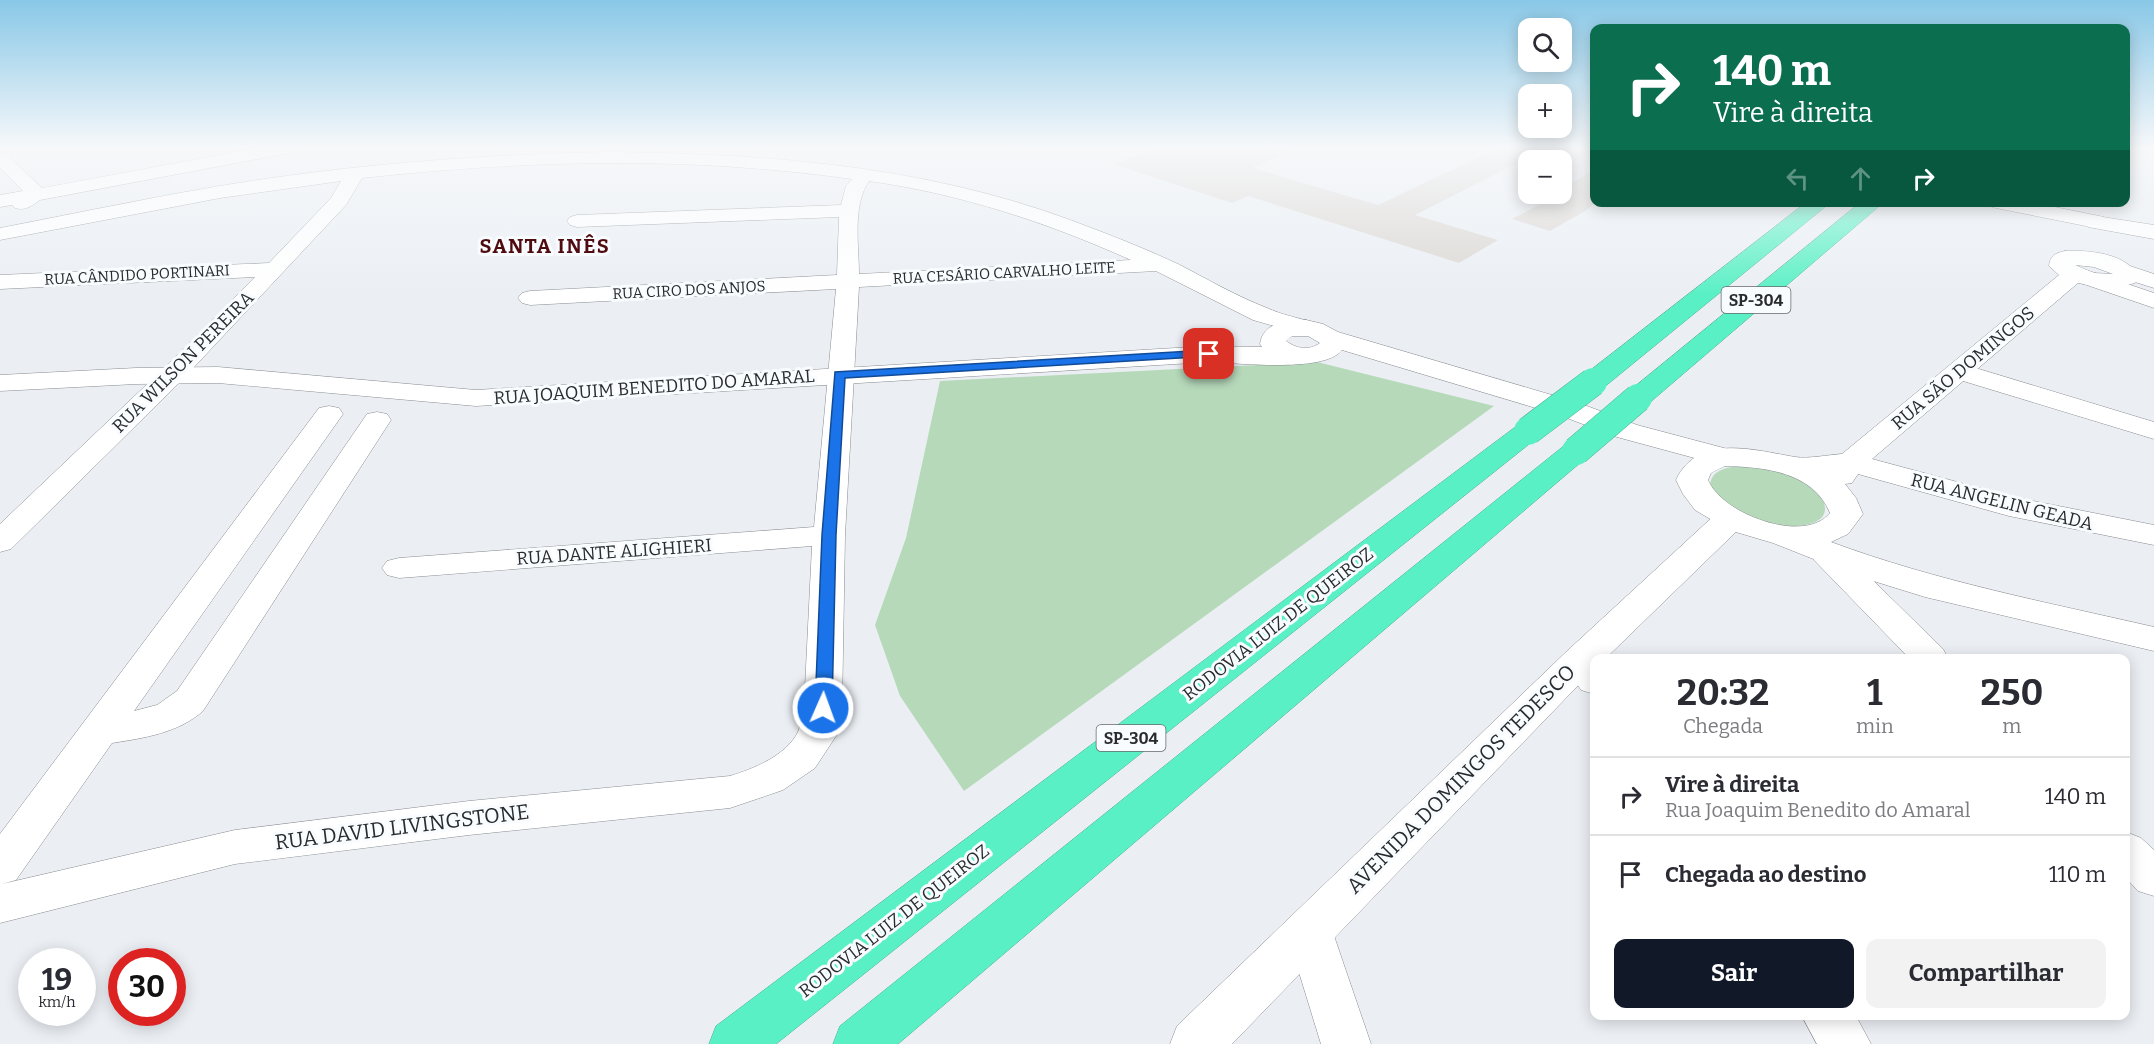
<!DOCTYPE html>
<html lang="pt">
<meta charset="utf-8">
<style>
:root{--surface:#fff;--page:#f2f2f3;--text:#2b2b33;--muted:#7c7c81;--line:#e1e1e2;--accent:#111827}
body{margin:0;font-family:Bitter,serif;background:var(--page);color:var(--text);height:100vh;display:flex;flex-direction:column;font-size:22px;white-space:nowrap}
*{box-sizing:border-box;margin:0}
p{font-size:20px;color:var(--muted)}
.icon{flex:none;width:33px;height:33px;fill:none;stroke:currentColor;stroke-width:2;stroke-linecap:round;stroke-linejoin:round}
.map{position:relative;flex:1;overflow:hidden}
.side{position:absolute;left:1590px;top:654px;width:540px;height:366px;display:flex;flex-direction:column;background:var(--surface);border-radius:12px;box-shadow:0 3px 15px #0003}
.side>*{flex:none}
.banner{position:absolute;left:1590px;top:24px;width:540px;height:183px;border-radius:12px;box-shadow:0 3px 15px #0003;background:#0b6e4f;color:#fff;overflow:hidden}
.fabs{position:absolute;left:1518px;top:18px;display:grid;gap:12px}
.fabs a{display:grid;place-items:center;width:54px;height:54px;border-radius:12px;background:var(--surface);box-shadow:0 3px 15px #0003;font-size:30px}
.speed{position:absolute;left:18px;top:948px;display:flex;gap:12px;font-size:30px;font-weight:700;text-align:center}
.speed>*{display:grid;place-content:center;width:78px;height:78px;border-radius:50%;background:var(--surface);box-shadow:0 3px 15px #0003;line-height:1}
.speed small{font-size:15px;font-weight:400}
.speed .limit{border:9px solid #d22;background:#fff;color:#111}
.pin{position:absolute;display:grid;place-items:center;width:51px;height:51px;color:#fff;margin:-26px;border-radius:12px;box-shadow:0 3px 9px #0006}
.me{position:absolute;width:66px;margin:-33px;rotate:2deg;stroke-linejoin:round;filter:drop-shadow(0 0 4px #0008)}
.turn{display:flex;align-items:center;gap:21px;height:126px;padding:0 24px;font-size:27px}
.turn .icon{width:78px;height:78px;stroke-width:2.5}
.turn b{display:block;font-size:42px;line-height:51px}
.lanes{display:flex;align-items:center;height:57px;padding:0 24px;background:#0003;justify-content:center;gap:30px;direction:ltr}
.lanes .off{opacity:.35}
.eta{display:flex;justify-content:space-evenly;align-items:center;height:102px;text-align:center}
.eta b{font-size:36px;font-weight:700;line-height:42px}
.primary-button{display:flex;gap:12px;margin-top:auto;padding:12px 24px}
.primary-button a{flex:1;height:69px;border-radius:12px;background:var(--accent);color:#fff;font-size:24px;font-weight:700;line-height:69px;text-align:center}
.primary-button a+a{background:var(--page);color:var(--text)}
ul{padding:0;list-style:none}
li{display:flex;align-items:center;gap:18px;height:78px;padding:0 24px;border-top:2px solid var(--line)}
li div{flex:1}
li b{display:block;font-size:22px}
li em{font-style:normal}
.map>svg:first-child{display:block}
.green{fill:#b6d9ba}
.building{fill:#dcd8d4}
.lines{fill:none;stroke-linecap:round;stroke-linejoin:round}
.minor-casing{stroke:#888c90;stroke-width:1}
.tertiary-casing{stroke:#888c90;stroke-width:1}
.secondary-casing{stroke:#888c90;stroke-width:1}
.motorway-casing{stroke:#49ab90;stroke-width:1}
.minor{fill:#fff;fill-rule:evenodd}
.tertiary{fill:#fff;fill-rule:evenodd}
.secondary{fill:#fff;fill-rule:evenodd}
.motorway{fill:#5af0c5;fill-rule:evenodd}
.motorway-bridge-casing{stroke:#49ab90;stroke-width:29;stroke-linecap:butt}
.motorway-bridge{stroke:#5af0c5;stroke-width:28}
.route{fill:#1a73e8;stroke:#114b97;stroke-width:1.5}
.labels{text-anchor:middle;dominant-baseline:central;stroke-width:6;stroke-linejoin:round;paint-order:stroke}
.far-street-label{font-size:15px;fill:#292b2d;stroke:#f9fcff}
.shield{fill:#f9fcff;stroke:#676a6c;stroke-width:1.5}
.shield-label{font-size:16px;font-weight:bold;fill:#292b2d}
.street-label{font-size:18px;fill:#292b2d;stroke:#f9fcff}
.far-district-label{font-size:20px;font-weight:bold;letter-spacing:1.5px;fill:#500b0e;stroke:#f9fcff}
.near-street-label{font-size:21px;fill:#292b2d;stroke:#f9fcff}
</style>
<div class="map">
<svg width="2154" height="1044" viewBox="0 0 2154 1044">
<rect width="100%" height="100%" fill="#ebeff4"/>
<path class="green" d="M 1317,362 L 1494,406 L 964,791 L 900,696 L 875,625 L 906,538 L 940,381 Z
M 1738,466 C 1763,467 1814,476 1824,503 C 1826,509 1825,515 1820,519 C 1798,536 1737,519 1720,500 C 1716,496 1713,490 1710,485 C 1712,470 1725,468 1738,466 Z"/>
<path class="building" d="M 1156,148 L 1298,148 L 1252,168 L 1378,205 L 1499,148 L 1547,148 L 1415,215 L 1498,240 L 1459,263 L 1248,196 L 1232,203 L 1113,164 Z
M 1594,170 L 1594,204 L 1585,211 L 1550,231 L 1512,219 L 1552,198 L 1548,197 L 1553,194 L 1562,194 L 1562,189 Z"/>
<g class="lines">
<defs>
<path id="minor" d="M 258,148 L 298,148 L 295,152 L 289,153 L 40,200 C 31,206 26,211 15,208 L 12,205 L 0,207 L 0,195 L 23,191 L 0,168 L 0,153 L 6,154 L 42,188 Z
M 614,152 C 769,154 926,166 1073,221 C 1108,234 1144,248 1178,264 C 1207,279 1236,296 1267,308 C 1282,315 1299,318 1315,323 L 1318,328 L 1315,333 L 1306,335 L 1253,320 L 1156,271 L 859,287 L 845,535 L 842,708 L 836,736 L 815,768 L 783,790 L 730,808 L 469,835 L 235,864 L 0,923 L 0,834 L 319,408 L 329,406 L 339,408 L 343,414 L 134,711 L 157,705 L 177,691 L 367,414 L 377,412 L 387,414 L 391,420 L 203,711 C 178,733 144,738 112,743 L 16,880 L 2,884 L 235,830 L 469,801 L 730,776 C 753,769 786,756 798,732 C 801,725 802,716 804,708 L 812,546 L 399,578 L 387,575 L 382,568 L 387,561 L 399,558 L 814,527 L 836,289 L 530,305 L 522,303 L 518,298 L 522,293 L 530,291 L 837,275 L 839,217 L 577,227 L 570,225 L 567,221 L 570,217 L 577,215 L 841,205 L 846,186 L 852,179 C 689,156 525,160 362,178 L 346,205 L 181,381 L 11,549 L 0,552 L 0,524 L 163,369 L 255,277 L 0,289 L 0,275 L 269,263 L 331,198 L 341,181 L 220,198 L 0,240 L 0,228 C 83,212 167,194 251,181 C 371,163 492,154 614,152 ZM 869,181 C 961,194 1046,222 1131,260 L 859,274 C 859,246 852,205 869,181 Z
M 2124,264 L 2154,274 L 2154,288 L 2116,276 L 2113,271 L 2116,266 Z
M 1959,363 L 2154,422 L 2154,439 L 1950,377 L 1946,371 L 1950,365 Z
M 1826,543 L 1838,546 L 1943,649 L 1948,658 L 1909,658 L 1814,560 L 1810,553 L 1814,546 Z
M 1580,649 L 1593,652 L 1597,658 L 1594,658 L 1594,694 L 1581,690 L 1562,661 L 1567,652 Z
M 2126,832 L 2141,838 L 2154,850 L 2154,896 L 2138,891 L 2126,878 Z
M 1309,910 L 1325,916 L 1332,930 L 1371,1044 L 1321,1044 L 1286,930 L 1293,916 Z
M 1802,1016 L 1856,1016 L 1871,1044 L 1817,1044 Z"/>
<path id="tertiary" d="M 2096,216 L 2154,225 L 2154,239 L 2088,227 L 2085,222 L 2088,217 Z
M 2086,270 L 2154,293 L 2154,308 L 2078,282 L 2074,277 L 2078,272 Z
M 1306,320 L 1323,324 L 1338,332 L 1579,403 L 1637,425 L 1735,451 L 1739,457 L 1735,463 L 1724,466 L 1713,463 L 1617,437 L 1559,415 L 1342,350 C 1326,373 1237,363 1209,362 L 476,406 L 218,383 L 136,384 L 0,391 L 0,375 L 136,368 L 218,367 L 476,390 L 1209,346 L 1262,347 L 1260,344 C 1263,322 1287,320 1306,320 ZM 1292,336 L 1308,336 L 1320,343 C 1309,351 1297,349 1286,341 Z
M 1730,509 L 1742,512 L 1746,519 L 1742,526 L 1606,658 L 1594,658 L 1594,669 L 1232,1044 L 1170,1044 L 1177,1026 L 1566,652 L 1718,512 Z"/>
<path id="secondary" d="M 1986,202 L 2030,202 L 2104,217 L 2107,222 L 2104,227 L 2096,228 L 1996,208 L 1989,206 Z
M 2065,251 C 2089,250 2128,253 2139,278 L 2135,283 L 2111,289 L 2078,283 L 1872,459 L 2013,497 L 2154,525 L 2154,545 L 2009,516 L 1858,474 L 1852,483 L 1845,484 L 1856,498 L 1863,514 L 1848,534 L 1831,542 C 1936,581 2045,602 2154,627 L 2154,651 L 1925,597 L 1854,575 L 1773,543 L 1729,530 L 1695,510 L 1683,494 L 1676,480 C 1698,433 1754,450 1795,457 C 1809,459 1827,455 1842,454 L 2059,275 L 2049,266 C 2050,255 2056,253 2065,251 ZM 2075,265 L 2094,267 L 2113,274 L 2094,273 ZM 1725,466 C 1765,467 1813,472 1830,513 C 1804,545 1722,514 1708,480 L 1711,473 Z"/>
<path id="motorway" d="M 1807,202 L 1831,202 L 1603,388 L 1593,390 L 1583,388 L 1579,382 L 1583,376 Z
M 1861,202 L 1884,202 L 1648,404 L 1638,406 L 1628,404 L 1624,398 L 1628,392 Z
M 1528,422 L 1538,425 L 1543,431 L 1538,437 L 776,1044 L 709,1044 L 716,1026 L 1518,425 Z
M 1576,442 L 1587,445 L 1591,451 L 1587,457 L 898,1044 L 833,1044 L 840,1026 L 1565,445 Z"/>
</defs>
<use href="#minor" class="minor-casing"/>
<use href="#tertiary" class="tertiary-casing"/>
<use href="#secondary" class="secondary-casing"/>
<use href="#motorway" class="motorway-casing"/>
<use href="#minor" class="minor"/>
<use href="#tertiary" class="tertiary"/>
<use href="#secondary" class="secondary"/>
<use href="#motorway" class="motorway"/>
<defs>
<path id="motorway-bridge" d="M 1528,431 L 1593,382
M 1576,451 L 1638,398"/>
</defs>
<use href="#motorway-bridge" class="motorway-bridge-casing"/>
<use href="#motorway-bridge" class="motorway-bridge"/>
</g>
<linearGradient id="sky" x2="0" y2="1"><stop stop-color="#89c8e7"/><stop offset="0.5" stop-color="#f6f8fa"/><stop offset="1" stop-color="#f6f8fa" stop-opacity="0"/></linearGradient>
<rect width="2154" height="294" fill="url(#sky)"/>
<path class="route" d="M 1209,350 L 1215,354 L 1213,356 L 845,378 L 836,535 L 832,708 L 829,712 L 817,712 L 815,708 L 822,535 L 835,372 Z"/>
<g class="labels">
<g class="far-street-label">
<text transform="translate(1004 273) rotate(-3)">RUA CESÁRIO CARVALHO LEITE</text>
<text transform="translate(137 275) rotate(-3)">RUA CÂNDIDO PORTINARI</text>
<text transform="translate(689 290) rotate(-3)">RUA CIRO DOS ANJOS</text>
</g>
<g class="shield">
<rect x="1721.5" y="287" width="69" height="26" rx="4.5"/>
<rect x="1096.5" y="725" width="69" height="26" rx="4.5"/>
</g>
<g class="shield-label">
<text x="1756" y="300">SP-304</text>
<text x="1131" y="738">SP-304</text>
</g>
<g class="street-label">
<text transform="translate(183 362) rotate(-45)">RUA WILSON PEREIRA</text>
<text transform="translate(1963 368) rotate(-40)">RUA SÃO DOMINGOS</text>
<text transform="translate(654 387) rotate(-4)">RUA JOAQUIM BENEDITO DO AMARAL</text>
<text transform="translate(2002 502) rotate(14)">RUA ANGELIN GEADA</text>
<text transform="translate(614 552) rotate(-4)">RUA DANTE ALIGHIERI</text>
<text transform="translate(1278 624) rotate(-38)">RODOVIA LUIZ DE QUEIROZ</text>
<text transform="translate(894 921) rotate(-38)">RODOVIA LUIZ DE QUEIROZ</text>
</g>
<g class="far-district-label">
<text x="545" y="246">SANTA INÊS</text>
</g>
<g class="near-street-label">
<text transform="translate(1461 779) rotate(-45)">AVENIDA DOMINGOS TEDESCO</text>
<text transform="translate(402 827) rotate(-7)">RUA DAVID LIVINGSTONE</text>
</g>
</g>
</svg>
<div class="fabs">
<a><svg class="icon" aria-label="search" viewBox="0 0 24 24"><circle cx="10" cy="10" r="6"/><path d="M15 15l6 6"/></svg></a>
<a>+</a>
<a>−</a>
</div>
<div class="speed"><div>19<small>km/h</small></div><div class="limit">30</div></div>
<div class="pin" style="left:1209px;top:354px;background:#d93025"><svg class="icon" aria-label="arrive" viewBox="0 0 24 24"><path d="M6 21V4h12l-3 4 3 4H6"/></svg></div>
<svg class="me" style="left:823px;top:708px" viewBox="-20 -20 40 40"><circle r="17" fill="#1a73e8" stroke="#fff" stroke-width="3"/><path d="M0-11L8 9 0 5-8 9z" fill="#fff"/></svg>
<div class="banner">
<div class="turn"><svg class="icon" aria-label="right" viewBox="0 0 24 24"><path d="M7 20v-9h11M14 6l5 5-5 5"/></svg><div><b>140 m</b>Vire à direita</div></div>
<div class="lanes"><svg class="icon off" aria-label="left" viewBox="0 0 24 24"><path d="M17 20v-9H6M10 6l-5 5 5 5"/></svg><svg class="icon off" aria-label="ahead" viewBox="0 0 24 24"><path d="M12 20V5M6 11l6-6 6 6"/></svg><svg class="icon" aria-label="right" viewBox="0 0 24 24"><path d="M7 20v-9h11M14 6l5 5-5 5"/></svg></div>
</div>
<section class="side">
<div class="eta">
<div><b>20:32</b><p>Chegada</p></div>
<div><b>1</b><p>min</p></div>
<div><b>250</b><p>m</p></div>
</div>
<ul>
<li><svg class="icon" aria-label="right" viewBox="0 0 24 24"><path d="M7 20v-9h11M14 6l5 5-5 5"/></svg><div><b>Vire à direita</b><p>Rua Joaquim Benedito do Amaral</p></div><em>140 m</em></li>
<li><svg class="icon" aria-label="arrive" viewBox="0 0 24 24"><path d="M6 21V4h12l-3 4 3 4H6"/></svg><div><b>Chegada ao destino</b></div><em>110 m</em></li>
</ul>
<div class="primary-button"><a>Sair</a><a>Compartilhar</a></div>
</section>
</div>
